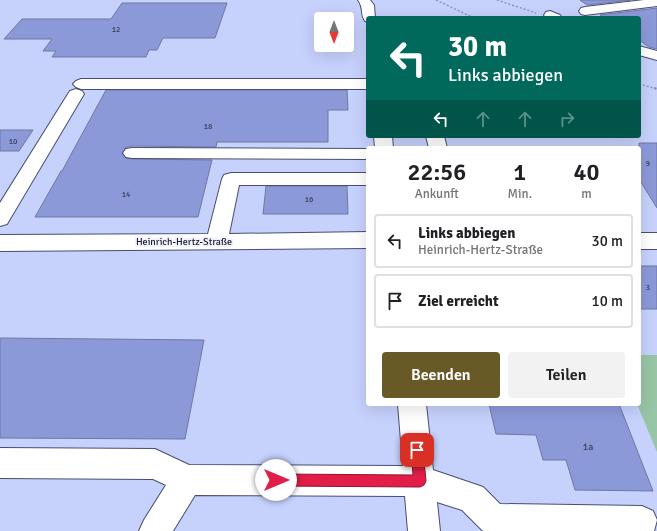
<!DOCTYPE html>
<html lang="de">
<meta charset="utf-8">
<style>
:root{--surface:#fff;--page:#f2f2f2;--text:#202124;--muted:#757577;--line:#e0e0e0;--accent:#675a27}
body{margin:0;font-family:Signika,sans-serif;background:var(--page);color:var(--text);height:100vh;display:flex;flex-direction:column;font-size:15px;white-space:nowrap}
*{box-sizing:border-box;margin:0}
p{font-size:13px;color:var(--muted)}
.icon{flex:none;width:22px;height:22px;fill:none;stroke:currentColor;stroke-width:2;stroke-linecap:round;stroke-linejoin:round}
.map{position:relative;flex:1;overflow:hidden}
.panel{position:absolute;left:366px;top:146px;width:275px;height:260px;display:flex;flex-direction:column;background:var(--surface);border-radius:4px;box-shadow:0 4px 16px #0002}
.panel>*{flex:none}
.banner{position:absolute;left:366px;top:16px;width:275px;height:122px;border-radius:4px;box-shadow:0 4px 16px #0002;background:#00695c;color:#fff;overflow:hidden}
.needle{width:26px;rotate:180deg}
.tools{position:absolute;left:314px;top:12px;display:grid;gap:8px}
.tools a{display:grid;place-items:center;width:40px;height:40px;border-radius:4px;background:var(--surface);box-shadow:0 4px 16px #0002;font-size:20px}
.pin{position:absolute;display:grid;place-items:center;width:34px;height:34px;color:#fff;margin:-17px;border-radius:8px;box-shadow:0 2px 6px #0006}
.me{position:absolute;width:44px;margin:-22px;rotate:90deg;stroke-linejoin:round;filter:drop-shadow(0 0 3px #0008)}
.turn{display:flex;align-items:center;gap:14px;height:84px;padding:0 16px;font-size:18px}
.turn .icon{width:52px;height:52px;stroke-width:2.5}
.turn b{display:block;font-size:28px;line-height:34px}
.lanes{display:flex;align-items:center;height:38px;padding:0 16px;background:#0003;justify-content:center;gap:20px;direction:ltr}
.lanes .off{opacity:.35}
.eta{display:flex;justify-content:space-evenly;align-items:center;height:68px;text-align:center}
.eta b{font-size:24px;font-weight:600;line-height:28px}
.primary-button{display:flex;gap:8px;margin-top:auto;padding:8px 16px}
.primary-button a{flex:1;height:46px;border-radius:4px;background:var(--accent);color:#fff;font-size:16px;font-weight:600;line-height:46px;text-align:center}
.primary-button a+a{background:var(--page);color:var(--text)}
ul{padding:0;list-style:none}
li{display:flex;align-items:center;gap:12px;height:54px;margin:0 8px 6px;padding:0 8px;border:2px solid var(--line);border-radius:4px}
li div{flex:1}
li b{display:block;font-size:15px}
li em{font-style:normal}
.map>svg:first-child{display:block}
.green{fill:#98c5a6}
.building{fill:#8c99d9;stroke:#6f789f}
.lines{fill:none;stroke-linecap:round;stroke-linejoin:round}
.minor-casing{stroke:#474e72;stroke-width:2}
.path-far1{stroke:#8c94b6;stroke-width:1.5;stroke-dasharray:2 2;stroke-linecap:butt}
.path{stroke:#8c94b6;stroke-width:2;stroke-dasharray:2.5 2.5;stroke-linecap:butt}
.minor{fill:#fff;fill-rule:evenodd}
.route{fill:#e11d48;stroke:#92132f}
.labels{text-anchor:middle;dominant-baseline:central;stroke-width:4;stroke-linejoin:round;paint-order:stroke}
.number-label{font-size:8px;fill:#363c58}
.street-label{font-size:10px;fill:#1a1d2d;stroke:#f1f3fc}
.near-number-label{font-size:10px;fill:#363c58}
</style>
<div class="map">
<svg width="657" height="531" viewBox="0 0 657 531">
<rect width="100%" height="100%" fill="#c6d1fc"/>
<path class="green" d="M 639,355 L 657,355 L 657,452 L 637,404 L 639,404 Z"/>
<path class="building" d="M 580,0 L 631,0 L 587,5 Z
M 122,3 L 227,3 L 215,38 L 163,38 L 157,50 L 149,50 L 146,57 L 52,57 L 56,51 L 43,51 L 52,39 L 4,39 L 22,19 L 111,19 Z
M 657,8 L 657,49 L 649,47 L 639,40 L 639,18 L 605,18 L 600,15 Z
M 106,90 L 347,90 L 348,110 L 328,110 L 328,142 L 217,142 L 216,147 L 132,146 L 125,148 L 122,154 L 126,158 L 132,159 L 212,160 L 198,217 L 35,217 L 61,171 L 62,171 Z
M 0,130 L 33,130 L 19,151 L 0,151 Z
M 639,143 L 657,143 L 657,208 L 639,179 Z
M 266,186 L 347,186 L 348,214 L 263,214 Z
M 639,266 L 657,266 L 657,309 L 639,309 Z
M 0,338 L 204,340 L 185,439 L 0,438 Z
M 489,404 L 619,404 L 653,491 L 575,490 L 566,460 L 543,460 L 536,435 L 496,434 Z"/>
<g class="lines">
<defs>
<path id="minor" d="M 358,0 L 370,0 L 374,5 L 375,18 L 368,18 L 368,22 L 365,21 C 360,14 364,8 358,0 Z
M 644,0 L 657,0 L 657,6 L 585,15 L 581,14 L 579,11 L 581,8 L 585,7 Z
M 550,11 L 560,15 L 562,18 L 546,18 L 544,15 L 546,12 Z
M 639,46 L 657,51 L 657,60 L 639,55 Z
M 81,79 L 368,79 L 368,89 L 81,89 L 76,87 L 73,84 L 76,81 Z
M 76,89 L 82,91 L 84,94 L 7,224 L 0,226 L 0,203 L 68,94 L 70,91 Z
M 374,136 L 392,136 L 393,148 L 375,148 Z
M 426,136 L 444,136 L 447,148 L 429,148 Z
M 132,148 L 368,149 L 368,159 L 132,158 L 126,157 L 123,153 L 126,149 Z
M 231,173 L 368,173 L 368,185 L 239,185 L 229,234 L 368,232 L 368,248 L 0,251 L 0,235 L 208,234 L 222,179 L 224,175 Z
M 639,233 L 657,233 L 657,249 L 639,249 Z
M 398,404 L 426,404 L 433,470 L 483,487 L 500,504 L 642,506 L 653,511 L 657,520 L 654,531 L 483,531 L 462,510 L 437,502 L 440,531 L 408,531 L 405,496 L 195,495 L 173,531 L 139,531 L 144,520 L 166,485 L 153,479 L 0,478 L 0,448 L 155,449 L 189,465 L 403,466 Z"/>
</defs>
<use href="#minor" class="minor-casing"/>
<path class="path-far1" d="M 436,0 L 474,18
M 497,0 L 536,13
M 639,84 L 657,89"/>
<path class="path" d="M 654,88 L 657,89"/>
<use href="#minor" class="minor"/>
</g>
<path class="route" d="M 417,444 L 421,446 L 423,450 L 426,481 L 424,485 L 420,487 L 276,486 L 272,484 L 270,480 L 272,476 L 276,474 L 413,475 L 411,450 L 412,446 Z"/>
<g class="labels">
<g class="number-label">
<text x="116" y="29">12</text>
<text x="208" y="126">18</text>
<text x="13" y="141">10</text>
<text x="648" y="163">9</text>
<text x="126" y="194">14</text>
<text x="309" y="199">16</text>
<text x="648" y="287">3</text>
</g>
<g class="street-label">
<text x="184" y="242">Heinrich-Hertz-Straße</text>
</g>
<g class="near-number-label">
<text x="588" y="447">1a</text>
</g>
</g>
</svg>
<div class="tools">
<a><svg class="needle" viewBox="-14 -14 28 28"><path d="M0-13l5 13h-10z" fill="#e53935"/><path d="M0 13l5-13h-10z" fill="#757577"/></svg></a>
</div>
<div class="pin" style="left:417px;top:450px;background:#d93025"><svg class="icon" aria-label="arrive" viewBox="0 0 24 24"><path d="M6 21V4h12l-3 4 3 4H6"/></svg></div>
<svg class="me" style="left:276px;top:480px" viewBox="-20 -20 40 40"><circle r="19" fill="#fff"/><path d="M0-13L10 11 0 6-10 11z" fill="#e11d48"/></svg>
<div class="banner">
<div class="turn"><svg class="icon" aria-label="left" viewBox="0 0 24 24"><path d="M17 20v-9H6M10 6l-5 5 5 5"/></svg><div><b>30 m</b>Links abbiegen</div></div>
<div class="lanes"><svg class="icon" aria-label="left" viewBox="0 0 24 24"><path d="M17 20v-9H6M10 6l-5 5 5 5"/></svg><svg class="icon off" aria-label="ahead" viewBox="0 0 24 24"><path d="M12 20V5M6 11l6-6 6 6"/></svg><svg class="icon off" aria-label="ahead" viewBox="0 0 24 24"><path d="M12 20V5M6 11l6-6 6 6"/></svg><svg class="icon off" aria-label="right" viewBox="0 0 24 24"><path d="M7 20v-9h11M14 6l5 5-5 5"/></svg></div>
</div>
<section class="panel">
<div class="eta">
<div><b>22:56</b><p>Ankunft</p></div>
<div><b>1</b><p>Min.</p></div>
<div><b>40</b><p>m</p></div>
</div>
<ul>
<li><svg class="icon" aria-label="left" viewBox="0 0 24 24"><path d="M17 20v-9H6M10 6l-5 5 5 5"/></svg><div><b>Links abbiegen</b><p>Heinrich-Hertz-Straße</p></div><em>30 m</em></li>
<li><svg class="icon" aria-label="arrive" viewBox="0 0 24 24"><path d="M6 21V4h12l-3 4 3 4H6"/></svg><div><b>Ziel erreicht</b></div><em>10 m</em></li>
</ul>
<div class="primary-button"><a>Beenden</a><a>Teilen</a></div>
</section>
</div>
